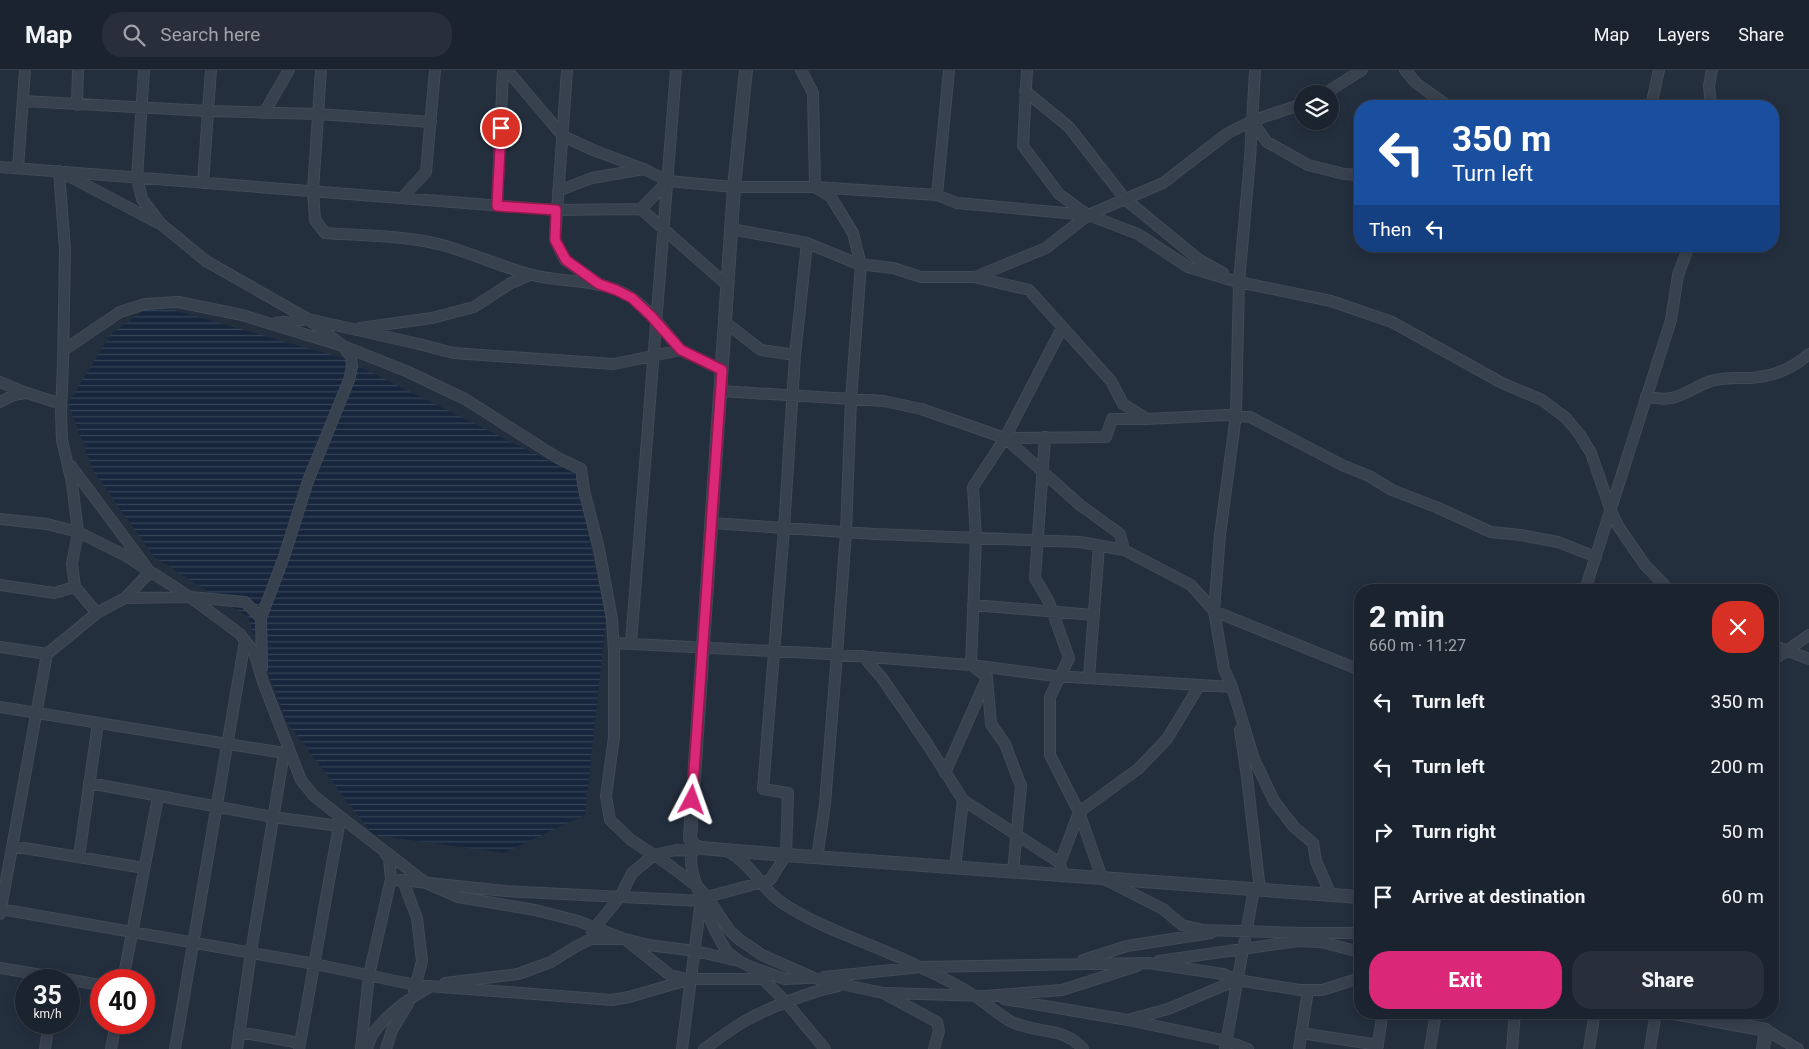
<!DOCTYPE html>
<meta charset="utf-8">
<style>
:root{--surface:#1b232e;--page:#282f3a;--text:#f1f3f6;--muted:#a0a4aa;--line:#39404a;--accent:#db2777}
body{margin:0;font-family:Roboto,sans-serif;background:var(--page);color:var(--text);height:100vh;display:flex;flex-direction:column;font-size:19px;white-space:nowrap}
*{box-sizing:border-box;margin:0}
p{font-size:16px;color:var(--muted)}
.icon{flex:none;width:28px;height:28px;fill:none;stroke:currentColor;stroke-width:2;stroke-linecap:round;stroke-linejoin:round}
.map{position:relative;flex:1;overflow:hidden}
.drawer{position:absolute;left:1354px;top:514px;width:425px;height:435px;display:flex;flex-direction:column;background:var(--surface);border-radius:20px;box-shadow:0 2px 12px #0003,0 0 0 1px var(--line)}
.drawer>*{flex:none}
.banner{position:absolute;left:1354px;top:30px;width:425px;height:152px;border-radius:20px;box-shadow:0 2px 12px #0003,0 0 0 1px var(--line);background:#1a4fa0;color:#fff;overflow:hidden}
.controls{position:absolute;left:1294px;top:15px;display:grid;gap:10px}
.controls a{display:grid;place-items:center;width:45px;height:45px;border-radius:50%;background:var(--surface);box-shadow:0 2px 12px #0003,0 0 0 1px var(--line);font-size:25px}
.speed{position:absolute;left:15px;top:899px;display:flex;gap:10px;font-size:25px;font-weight:700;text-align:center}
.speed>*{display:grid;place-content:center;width:65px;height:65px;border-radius:50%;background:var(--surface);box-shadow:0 2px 12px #0003,0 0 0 1px var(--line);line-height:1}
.speed small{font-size:12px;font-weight:400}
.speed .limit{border:8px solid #d22;background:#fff;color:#111}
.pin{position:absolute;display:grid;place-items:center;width:42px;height:42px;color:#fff;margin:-21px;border:2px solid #fff;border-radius:50%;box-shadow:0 1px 5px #0007}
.me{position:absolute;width:55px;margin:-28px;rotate:4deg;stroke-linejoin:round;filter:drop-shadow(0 0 4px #0008)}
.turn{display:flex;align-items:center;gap:18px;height:105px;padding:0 15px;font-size:22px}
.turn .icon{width:65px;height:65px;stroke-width:2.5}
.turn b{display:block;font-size:35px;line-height:42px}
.then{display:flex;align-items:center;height:48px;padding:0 15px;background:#0003;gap:10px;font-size:19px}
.round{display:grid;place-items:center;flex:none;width:52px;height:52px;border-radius:20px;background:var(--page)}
.head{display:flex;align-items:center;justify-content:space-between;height:85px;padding:0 15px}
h1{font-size:30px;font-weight:800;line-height:38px}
.primary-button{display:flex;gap:10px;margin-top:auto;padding:10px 15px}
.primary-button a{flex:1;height:58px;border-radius:20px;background:var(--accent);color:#fff;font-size:20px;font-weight:800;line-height:58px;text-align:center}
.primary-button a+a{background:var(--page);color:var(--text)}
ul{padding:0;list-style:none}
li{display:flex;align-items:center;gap:15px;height:65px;padding:0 15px}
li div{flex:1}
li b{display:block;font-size:19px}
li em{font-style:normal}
header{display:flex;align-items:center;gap:30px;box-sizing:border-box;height:70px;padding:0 25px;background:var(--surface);border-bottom:1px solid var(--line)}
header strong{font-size:24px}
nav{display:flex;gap:28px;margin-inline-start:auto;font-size:18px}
.search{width:350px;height:45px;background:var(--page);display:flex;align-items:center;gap:12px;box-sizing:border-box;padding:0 18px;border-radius:20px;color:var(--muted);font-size:19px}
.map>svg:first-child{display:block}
.water{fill:url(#water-rules)}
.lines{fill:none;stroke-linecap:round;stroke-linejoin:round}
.minor-casing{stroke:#414a57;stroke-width:12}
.tertiary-casing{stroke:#414a57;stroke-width:14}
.minor{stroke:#38414e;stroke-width:10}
.tertiary{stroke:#38414e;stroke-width:12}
.route-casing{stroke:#8e194d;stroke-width:12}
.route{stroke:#db2777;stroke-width:9}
</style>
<header>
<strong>Map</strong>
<div class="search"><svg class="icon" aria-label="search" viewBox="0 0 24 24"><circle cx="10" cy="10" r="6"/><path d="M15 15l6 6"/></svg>Search here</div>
<nav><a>Map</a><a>Layers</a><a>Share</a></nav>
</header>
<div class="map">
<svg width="1809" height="979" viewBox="0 0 1809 979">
<defs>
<pattern id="water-rules" width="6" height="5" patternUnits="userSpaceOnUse" patternTransform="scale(1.25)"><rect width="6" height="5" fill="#17263c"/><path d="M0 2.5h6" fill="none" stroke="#364457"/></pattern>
</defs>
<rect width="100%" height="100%" fill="#242f3e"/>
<path class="water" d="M 153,234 L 342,288 L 576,404 L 606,549 L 585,745 L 504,783 L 373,765 L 286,651 L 247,546 L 154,487 L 93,400 L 68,333 L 111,264 Z"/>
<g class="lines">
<defs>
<path id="minor" d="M 144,0 L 137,108 L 142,129 L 161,154 L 206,191 L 308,249 L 343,276 L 351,287 L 352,297 L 349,310 L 308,411 L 284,487 L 261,548 L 262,598
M 321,0 L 313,121 L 315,150 L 325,163 C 363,166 405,165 442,175 C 472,183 499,196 529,204 C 563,214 601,207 632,228 C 651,241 666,263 681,280
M 507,0 L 563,66 L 593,80 L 644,99 L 668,111 L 734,117 L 815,117 L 937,125 L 957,133 L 1088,145 L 1138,164 L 1188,197 L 1234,211 L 1331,231 L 1392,252 L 1502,313 L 1542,330 L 1566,348 L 1580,365 L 1591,383 L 1611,441 L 1618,456 L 1645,495 L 1669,520
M 567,0 L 555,170 L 565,190 L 598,213
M 801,0 L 813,23 L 815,117 L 831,127 L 853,163 L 861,195 L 851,329 L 846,462 L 837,584 L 825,734 L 817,788
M 1027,0 L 1023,76 L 1059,124 L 1088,145
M 1255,0 L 1250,89 L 1239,212 L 1236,345 L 1220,465 L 1214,541 L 1224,599 L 1232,617 L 1254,689 L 1274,731 L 1294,757 L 1313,773 L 1316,791 L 1331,825
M 1405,0 L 1416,13 L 1448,36
M 1025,21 L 1069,57 L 1125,129 L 1198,189 L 1223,203
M 1324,24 L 1362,0
M 23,31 L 208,41 L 211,0
M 77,35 L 78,0
M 1651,36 L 1659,0
M 1711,36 L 1709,16 L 1712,0
M 264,43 L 289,0
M 1252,51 L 1267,72 L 1308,95 L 1344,104 L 1360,105
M 0,97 L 556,140 L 641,139 L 668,111
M 18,98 L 25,0
M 59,101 L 65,180 L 63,293 L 61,342 L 62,370 L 72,413 L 78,462 L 126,486 L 190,527 L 240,564 L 254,582 L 263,612 L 301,710 L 314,726 L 383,780 L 389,789 L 391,809 L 369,905 L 361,979
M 65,104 L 158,153
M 203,113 L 208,41 L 318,44 L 431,52
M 558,121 L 592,108 L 644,99
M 937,125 L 949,0
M 402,128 L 426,102 L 435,0
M 497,136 L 503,0
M 641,139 L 727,215
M 731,159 L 807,173 L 858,194 L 893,198 L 921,207 L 974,207 L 1029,220 L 1111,311 L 1123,334 L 1147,349 L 1226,345 L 1250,347 L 1342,395 L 1369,406 L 1392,420 L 1436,437 L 1491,462 L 1521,465 L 1558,472 L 1596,487
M 975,207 L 1046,178 L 1088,145 L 1163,113 L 1228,63 L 1252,51 L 1302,34
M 276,253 L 308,249 L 419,274 L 453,283 L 614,294 L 681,280 L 722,300
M 360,258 L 432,248 L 474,237 L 511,213 L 530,205
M 64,280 L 120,242 L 145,234 L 178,232 L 242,245 L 343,276 L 406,301 L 465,329 L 558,388 L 581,399 L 584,420 L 599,479 L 612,549 L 614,583 L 614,667 L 606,726 L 610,750 L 631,770 L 669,795 L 698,817 L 707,827 L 730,861 L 740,870 L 762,885 L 814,908 L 883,923 L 937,952 L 939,961 L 934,979
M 795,285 L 807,173
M 0,312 L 27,323 L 61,334
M 720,321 L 884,331 L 921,339 L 1005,368 L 1106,367 L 1112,349 L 1147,349
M 1646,326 C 1676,335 1686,320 1711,311 C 1724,307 1737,308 1750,308 C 1772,307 1792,299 1809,284
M 0,332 L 14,325 L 25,323
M 1045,367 L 1035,508 L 1049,532 L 1069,588 L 1050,627 L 1050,685 L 1079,742 L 1102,808 L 1163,839 L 1182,855 L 1203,860 L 1301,863 L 1360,863
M 1005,368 L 1080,435 L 1120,464 L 1124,480
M 71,396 L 150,502 L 125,528
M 0,449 L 47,454 L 78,462 L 72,494 L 75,517 L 97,543 L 47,584 L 0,844
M 711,453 L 875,464 L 1080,472 L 1124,480 L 1191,515 L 1214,541 L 1360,600
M 0,515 L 54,523 L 75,517
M 1585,520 L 1671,250 L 1678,205 L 1689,176
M 973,535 L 1094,545
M 97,543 L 125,528 L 190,527 L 245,532 L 261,548
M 614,573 L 830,584 L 971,595 L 1055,606 L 1232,617 L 1233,621
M 631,573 L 676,0
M 1772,575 L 1809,589
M 0,577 L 47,584
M 863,586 L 882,608 L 928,675 L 963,730 L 955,798
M 1772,591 L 1809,565
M 1089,608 L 1099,476
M 0,637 L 290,684
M 1240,660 L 1247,707 L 1260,820
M 945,703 L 987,608
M 89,713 L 273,747 L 339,756
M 963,730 L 1060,793
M 693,775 C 693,780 691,786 691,790 C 691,810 715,863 726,880 C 729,884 734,887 738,890
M 12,776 L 144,798
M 386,782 L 426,813 L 458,827 L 535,840 L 578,851 L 625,869 L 649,875 L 695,881 L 739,891 L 751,897 L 786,932 L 825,979
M 729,782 C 753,795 764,823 787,836 C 828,862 879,876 922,898 C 940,906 959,916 976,927 C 987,934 998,944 1010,951 C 1034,964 1065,956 1083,979
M 79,787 L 98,653
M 1013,802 L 1021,716 L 1005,674 L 991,654 L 987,607 L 971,595 L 976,468 L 973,417 L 1005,368 L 1062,258
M 1063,806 L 1060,793 L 1079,742 L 1138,699 L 1167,669 L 1199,616
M 391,809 L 505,821 L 703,831
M 403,811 L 417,848 L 422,891 L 414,921
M 0,839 L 315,894 L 415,915 L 612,930 L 629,927 L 691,909 L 763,909
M 592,861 L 620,827 L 632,803 L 654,785 L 676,780 L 693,781
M 1083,890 L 1127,876 L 1211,863
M 1159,891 L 1298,871 L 1321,872 L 1360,882
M 751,897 L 785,909 L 809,908
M 0,898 L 101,915
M 824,907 L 921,897 L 1148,893 L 1223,904 L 1237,910 L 1300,920 L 1322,920 L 1360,908
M 123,910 L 158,727
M 445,913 L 518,904 L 551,892 L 575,877 L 591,869 L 625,869 L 670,905 L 686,909
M 886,923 L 985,926 L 1062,920 L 1137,896
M 1004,929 L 1128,950 L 1227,971 L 1248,979
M 1131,949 L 1168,939 L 1237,910
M 1766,960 L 1798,979
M 239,962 L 300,973
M 1301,963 L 1378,975
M 45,979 L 49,952
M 111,979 L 116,952
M 175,979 L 245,571
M 237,979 L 251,882 L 284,683
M 299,979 L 340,750
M 367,979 C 369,974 370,968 373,964 C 386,944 410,928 431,916
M 386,979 L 392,960 L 408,934
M 682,979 L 700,838 L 707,827 L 770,810 L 786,785 L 788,723 L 763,719 L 784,459 L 795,285 L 761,280 L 726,253
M 704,979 C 716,971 727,962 740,954 C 764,939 809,922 838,916
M 1225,979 L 1254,819
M 1299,979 L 1308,920
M 1377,979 L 1383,942
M 1430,979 L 1436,942
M 1512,979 L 1515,942
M 1589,979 L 1595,942
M 1650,979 L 1656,942"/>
<path id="tertiary" d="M 746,0 L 734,117 L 690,768 L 693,775 L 701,778 L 786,785 L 1360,827
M 1668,942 L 1766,960 L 1763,979"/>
</defs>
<use href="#minor" class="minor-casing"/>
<use href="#tertiary" class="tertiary-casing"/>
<use href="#minor" class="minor"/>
<use href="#tertiary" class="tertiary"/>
</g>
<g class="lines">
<defs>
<path id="route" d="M 501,58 L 497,136 L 556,140 L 555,170 L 566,190 L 599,214 L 616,220 L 632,228 L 651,246 L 681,280 L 722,300 L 692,730"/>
</defs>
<use href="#route" class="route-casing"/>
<use href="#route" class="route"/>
</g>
</svg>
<div class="controls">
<a><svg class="icon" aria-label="layers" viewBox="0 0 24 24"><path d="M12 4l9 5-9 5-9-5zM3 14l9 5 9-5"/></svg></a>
</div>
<div class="speed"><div>35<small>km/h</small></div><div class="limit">40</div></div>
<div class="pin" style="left:501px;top:58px;background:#d93025"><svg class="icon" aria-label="arrive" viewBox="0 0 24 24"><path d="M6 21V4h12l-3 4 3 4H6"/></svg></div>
<svg class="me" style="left:692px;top:730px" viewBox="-20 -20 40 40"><path d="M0-17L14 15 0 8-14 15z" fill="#db2777" stroke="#fff" stroke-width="4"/></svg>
<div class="banner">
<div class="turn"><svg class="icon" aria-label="left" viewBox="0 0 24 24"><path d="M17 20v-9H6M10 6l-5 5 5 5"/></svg><div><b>350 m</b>Turn left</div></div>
<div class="then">Then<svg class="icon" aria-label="left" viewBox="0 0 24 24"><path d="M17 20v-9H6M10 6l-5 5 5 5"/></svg></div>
</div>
<section class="drawer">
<div class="head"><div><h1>2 min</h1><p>660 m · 11:27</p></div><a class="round" style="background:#d93025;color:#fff"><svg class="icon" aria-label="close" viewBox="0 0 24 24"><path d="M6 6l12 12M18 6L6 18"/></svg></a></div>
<ul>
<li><svg class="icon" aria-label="left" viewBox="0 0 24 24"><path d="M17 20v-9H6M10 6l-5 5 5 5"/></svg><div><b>Turn left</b></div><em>350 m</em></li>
<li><svg class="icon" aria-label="left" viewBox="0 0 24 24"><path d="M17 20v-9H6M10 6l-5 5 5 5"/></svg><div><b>Turn left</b></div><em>200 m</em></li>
<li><svg class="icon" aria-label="right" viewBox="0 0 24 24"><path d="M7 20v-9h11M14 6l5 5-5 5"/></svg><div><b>Turn right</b></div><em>50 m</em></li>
<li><svg class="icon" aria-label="arrive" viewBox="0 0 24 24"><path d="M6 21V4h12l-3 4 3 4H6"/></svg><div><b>Arrive at destination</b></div><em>60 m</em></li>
</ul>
<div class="primary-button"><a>Exit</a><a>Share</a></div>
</section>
</div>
